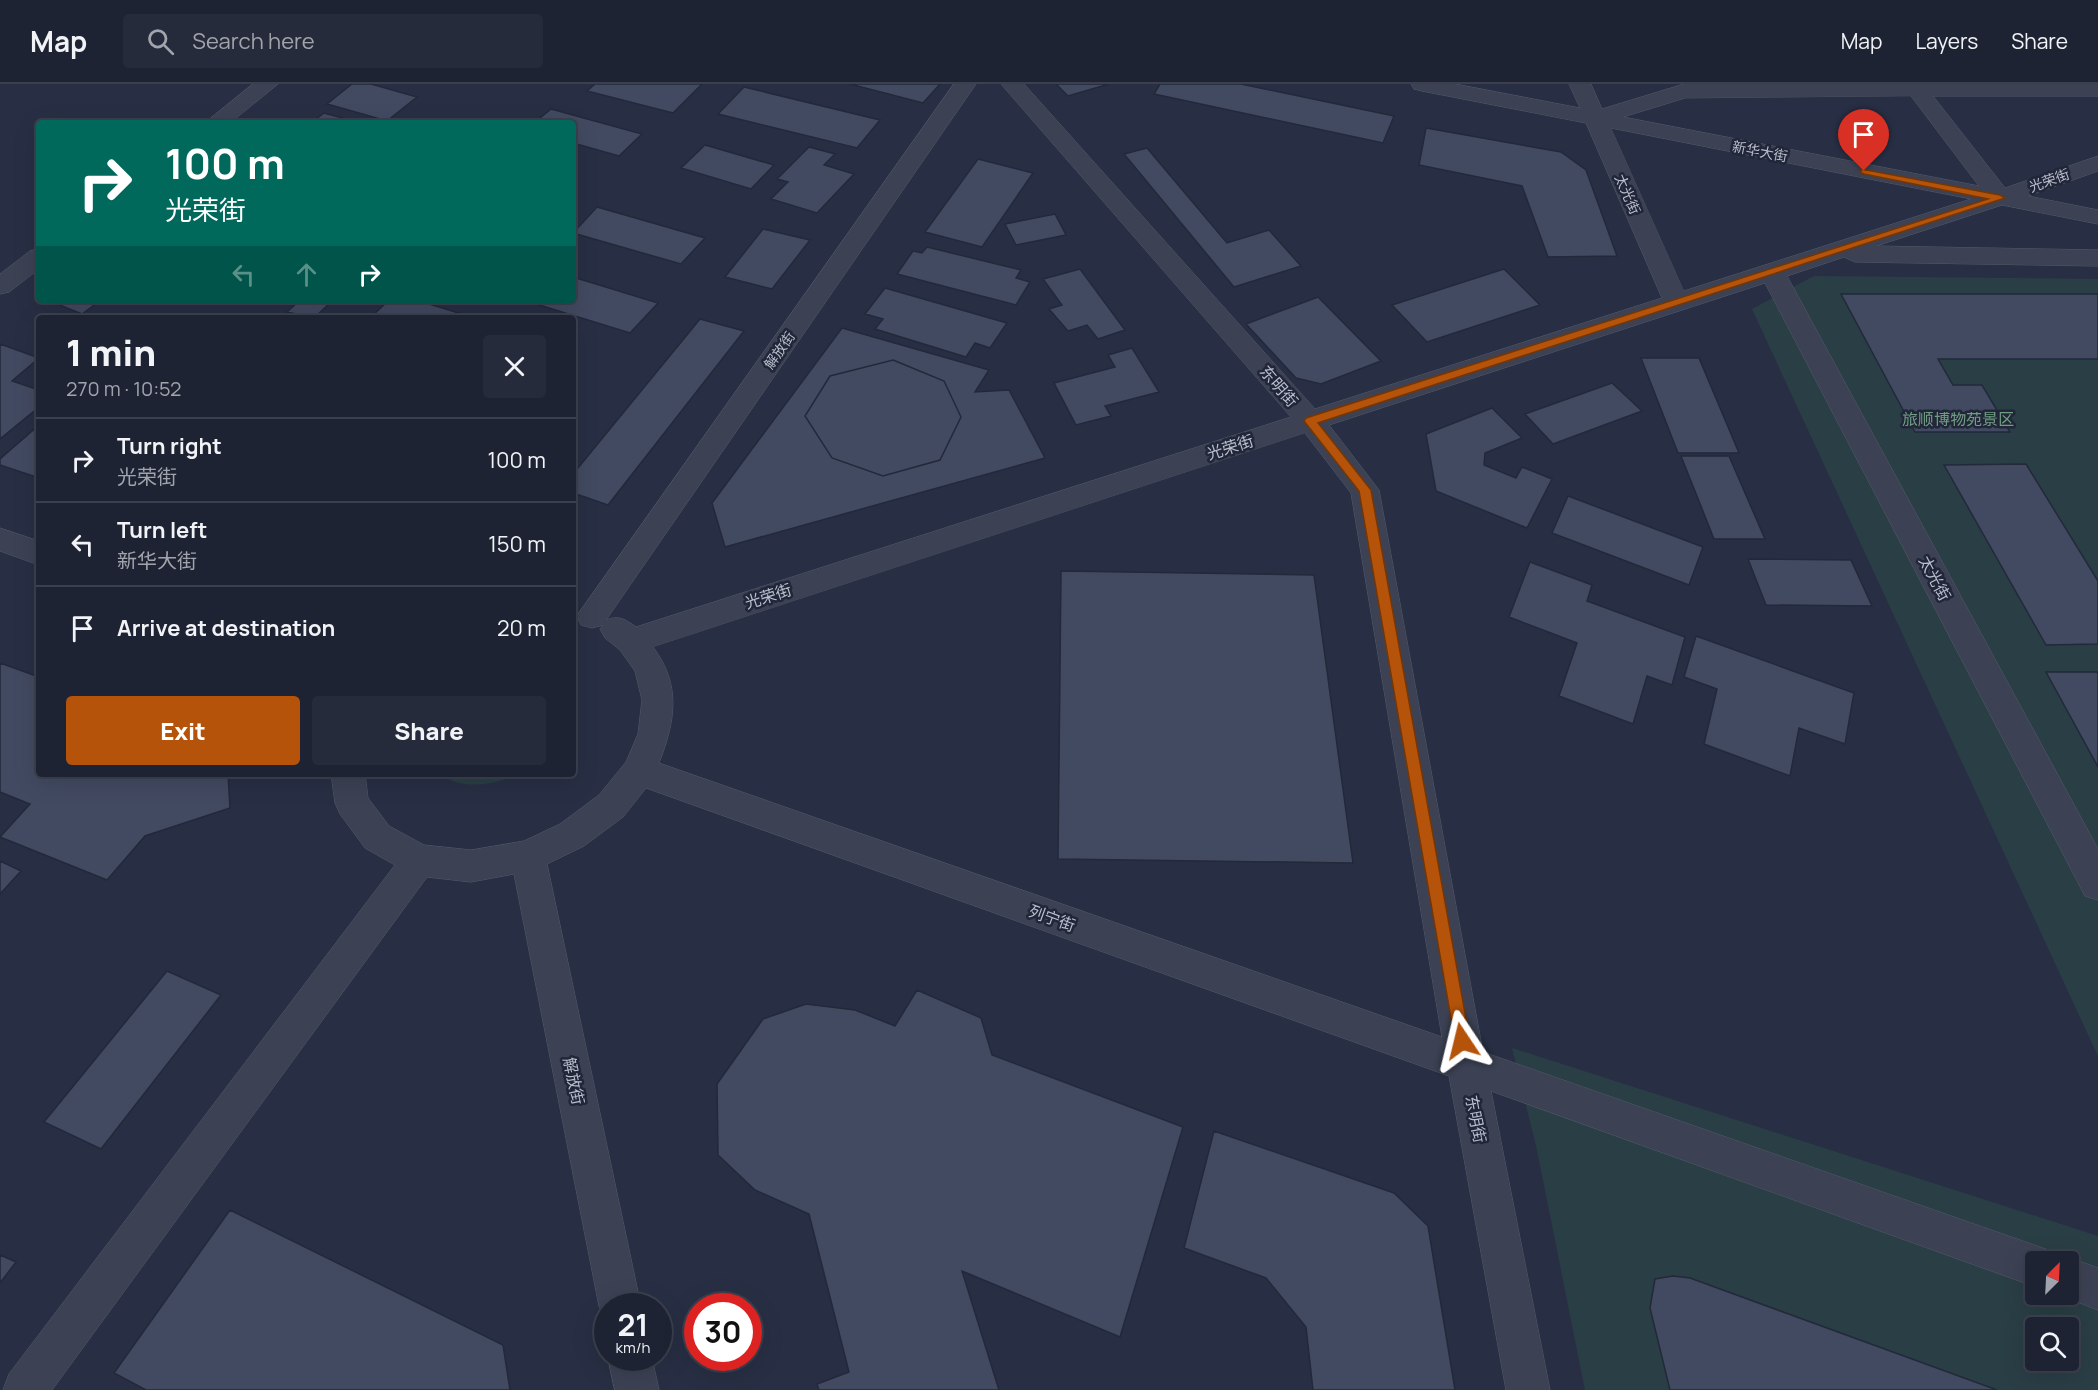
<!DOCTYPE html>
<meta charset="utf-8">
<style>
:root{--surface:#1e2333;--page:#262b3b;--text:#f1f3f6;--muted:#a1a4ac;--line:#3c404e;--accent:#b45309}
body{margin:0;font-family:Manrope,"Noto Sans SC",sans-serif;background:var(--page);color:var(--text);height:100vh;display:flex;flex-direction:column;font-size:22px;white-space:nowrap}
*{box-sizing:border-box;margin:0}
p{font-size:20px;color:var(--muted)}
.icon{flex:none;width:33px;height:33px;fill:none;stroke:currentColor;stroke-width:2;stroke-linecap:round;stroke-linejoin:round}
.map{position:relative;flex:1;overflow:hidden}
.details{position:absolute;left:36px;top:231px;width:540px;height:462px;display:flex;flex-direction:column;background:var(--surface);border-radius:6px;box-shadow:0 6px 24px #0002,0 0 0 2px var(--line)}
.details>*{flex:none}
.top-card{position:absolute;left:36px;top:36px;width:540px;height:183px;border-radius:6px;box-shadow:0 6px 24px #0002,0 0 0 2px var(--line);background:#00695c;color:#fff;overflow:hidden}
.needle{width:39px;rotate:24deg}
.tools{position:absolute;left:2025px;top:1167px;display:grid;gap:12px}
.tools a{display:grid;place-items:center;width:54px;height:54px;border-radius:6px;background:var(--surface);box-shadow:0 6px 24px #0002,0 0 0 2px var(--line);font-size:30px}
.speed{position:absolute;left:594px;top:1209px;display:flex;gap:12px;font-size:30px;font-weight:700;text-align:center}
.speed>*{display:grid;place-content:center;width:78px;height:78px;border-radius:50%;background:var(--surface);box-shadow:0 6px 24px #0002,0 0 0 2px var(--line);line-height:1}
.speed small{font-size:15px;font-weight:400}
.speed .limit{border:9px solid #d22;background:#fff;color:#111}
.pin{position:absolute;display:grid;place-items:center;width:51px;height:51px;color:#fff;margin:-62px -26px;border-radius:50% 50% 50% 0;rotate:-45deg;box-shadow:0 0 6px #0007}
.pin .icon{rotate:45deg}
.me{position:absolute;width:66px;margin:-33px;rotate:350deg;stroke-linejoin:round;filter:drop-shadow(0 0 4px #0008)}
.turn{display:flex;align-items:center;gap:21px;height:126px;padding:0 30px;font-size:27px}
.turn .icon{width:78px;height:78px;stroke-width:2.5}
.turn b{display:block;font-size:42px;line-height:51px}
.lanes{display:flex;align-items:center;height:57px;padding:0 30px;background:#0003;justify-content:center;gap:30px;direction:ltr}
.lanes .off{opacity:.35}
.round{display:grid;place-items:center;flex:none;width:63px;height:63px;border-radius:6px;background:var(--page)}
.headline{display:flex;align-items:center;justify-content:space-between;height:102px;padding:0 30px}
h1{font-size:36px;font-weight:800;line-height:45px}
.primary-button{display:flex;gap:12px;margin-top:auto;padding:12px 30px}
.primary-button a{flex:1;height:69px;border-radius:6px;background:var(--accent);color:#fff;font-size:24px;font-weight:800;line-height:69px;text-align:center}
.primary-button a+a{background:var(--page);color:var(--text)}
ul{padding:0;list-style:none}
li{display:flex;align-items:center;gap:18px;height:84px;padding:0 30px;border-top:2px solid var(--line)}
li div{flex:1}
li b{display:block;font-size:22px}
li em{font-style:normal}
header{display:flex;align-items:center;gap:36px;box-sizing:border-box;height:84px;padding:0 30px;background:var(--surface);border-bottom:2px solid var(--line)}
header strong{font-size:28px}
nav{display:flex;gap:33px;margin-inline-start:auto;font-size:21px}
.search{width:420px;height:54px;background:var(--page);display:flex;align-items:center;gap:15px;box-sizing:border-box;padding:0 21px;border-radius:6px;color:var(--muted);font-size:22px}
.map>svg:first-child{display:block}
.green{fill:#2a3e45;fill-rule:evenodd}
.building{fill:#424a61;stroke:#23293b;stroke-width:1.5}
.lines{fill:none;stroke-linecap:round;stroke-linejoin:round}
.minor-casing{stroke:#555a6b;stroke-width:1}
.minor{fill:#3c4254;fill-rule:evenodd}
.route{fill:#b45309;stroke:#753606;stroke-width:1.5}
.labels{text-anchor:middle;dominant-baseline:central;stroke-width:5;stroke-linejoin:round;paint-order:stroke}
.far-street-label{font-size:14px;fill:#babecd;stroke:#212739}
.street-label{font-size:16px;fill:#babecd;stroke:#212739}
.park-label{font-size:16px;fill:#719e83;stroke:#212739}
</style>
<header>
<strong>Map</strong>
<div class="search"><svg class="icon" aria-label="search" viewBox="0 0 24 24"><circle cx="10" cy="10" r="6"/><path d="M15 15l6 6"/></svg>Search here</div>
<nav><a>Map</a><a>Layers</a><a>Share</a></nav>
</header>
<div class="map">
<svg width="2098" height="1306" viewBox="0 0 2098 1306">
<rect width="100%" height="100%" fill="#282f44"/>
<path class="green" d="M 1814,192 L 2098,195 L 2098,972 L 1752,225 Z
M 440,690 L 516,690 C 494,702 460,706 440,690 Z
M 1512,964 L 2098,1152 L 2098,1306 L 1585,1306 L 1537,1066 ZM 2036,1178 L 2068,1178 L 2068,1210 L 2036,1210 ZM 2036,1244 L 2068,1244 L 2068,1276 L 2036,1276 Z"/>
<path class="building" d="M 352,0 L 371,0 L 417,13 L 387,37 L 327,20 Z
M 595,0 L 702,0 L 673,29 L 587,7 Z
M 850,0 L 940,0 L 923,19 Z
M 1056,0 L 1109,0 L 1068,12 Z
M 1160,0 L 1241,0 L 1394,32 L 1383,59 L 1154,10 Z
M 744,3 L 880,36 L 857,64 L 718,30 Z
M 551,25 L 642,50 L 619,72 L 573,59 L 573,39 L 534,39 Z
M 324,29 L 361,39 L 311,39 Z
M 1426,44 L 1561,68 L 1586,86 L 1617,172 L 1548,173 L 1522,102 L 1419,81 Z
M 705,61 L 774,81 L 751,105 L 681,84 Z
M 809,63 L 835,70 L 824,81 L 854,90 L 817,129 L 771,115 L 788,98 L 777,95 Z
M 1147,64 L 1227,159 L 1269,146 L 1301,182 L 1234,203 L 1124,70 Z
M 978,75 L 1033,89 L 982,163 L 925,148 Z
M 597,123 L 705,154 L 681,180 L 573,149 Z
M 1055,130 L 1066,151 L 1016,161 L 1005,140 Z
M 763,145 L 810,156 L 772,205 L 725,193 Z
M 927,163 L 1021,186 L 1016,194 L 1030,198 L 1016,221 L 897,190 L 913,167 L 922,169 Z
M 1080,185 L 1125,246 L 1098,255 L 1087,241 L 1068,247 L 1049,225 L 1062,221 L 1043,195 Z
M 1504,185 L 1540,221 L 1427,258 L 1392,221 Z
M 573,193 L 658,219 L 630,249 L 523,216 L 573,216 Z
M 885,204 L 1007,239 L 990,264 L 975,259 L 966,273 L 875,245 L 883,235 L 865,230 Z
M 1841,210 L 2098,210 L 2098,275 L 1938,275 L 1953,301 L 1982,301 L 2010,348 L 1915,348 Z
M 1318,213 L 1381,277 L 1321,300 L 1296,294 L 1246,240 Z
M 62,216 L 101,216 L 82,230 L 57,220 Z
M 300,216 L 333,216 L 314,234 L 287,228 Z
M 389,216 L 416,216 L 475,234 L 370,234 Z
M 700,235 L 744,247 L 608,421 L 573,409 L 573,390 Z
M 842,244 L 989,286 L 975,308 L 1009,306 L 1045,374 L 725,463 L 712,419 Z
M 0,260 L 39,274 L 12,297 L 39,306 L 39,323 L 0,355 Z
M 1132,264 L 1159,308 L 1105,322 L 1111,332 L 1076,341 L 1054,299 L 1115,283 L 1108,271 Z
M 1641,274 L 1699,274 L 1739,369 L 1678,369 Z
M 893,276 L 944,297 L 961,333 L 940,376 L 883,392 L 832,374 L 805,332 L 830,292 Z
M 1612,299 L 1642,327 L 1553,360 L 1525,330 Z
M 1492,324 L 1522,354 L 1485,369 L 1484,381 L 1516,394 L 1522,383 L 1552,395 L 1527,444 L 1436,407 L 1426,350 Z
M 39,341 L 39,394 L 0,381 L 0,375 Z
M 1681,372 L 1729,372 L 1765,455 L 1714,455 Z
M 2026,380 L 2098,497 L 2098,560 L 2046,561 L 1944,381 Z
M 1568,412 L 1703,463 L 1689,501 L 1552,449 Z
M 1748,475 L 1851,476 L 1872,522 L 1766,521 Z
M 1530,478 L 1592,501 L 1587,517 L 1685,553 L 1672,601 L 1647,592 L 1633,640 L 1559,612 L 1577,559 L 1509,533 Z
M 1061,487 L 1314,491 L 1353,779 L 1058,775 Z
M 1696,552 L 1854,609 L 1845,660 L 1799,644 L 1790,692 L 1704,660 L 1717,605 L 1684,593 Z
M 0,579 L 39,593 L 39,690 L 228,690 L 230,724 L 145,752 L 107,796 L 0,753 L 30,720 L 0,708 Z
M 2046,588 L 2097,588 L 2098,590 L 2098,683 Z
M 0,777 L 21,787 L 0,810 Z
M 167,887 L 221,911 L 101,1065 L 44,1038 Z
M 917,906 L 981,934 L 992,971 L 1183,1043 L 1120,1253 L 962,1187 L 999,1306 L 819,1306 L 817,1300 L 849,1288 L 809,1130 L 755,1106 L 718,1071 L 717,1000 L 763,935 L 806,920 L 855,926 L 895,942 Z
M 1214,1047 L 1394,1109 L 1428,1142 L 1455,1306 L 1313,1306 L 1306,1243 L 1266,1194 L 1184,1164 Z
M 230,1126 L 503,1261 L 510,1306 L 146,1306 L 114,1289 Z
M 0,1171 L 16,1178 L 0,1199 Z
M 1673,1192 L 1690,1194 L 1997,1306 L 1670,1306 L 1650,1224 L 1655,1195 Z"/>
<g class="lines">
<defs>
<path id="minor" d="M 253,0 L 278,0 L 230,39 L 205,39 Z
M 954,0 L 976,0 L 606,536 C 619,531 625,535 636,543 L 1291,333 L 1001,0 L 1024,0 L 1315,325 L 1662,214 L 1586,39 L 1422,7 L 1414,5 L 1411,0 L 1455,0 L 1580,24 L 1569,0 L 1591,0 L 1602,25 L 1684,0 L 2098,0 L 2098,12 L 1933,12 L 2005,104 L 2098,72 L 2098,87 L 2028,112 L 2098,126 L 2098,140 L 2002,121 L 1876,162 L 2098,166 L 2098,182 L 1855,178 L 1844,173 L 1787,192 L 2098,765 L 2098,816 L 2085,812 L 1765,199 L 1329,341 L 1379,406 L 1483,968 L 2051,1167 L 2055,1178 L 2036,1178 L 2036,1203 L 1491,1007 L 1550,1306 L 1506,1306 L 1449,992 L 646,704 L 623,733 L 584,762 L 547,780 L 641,1222 L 608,1222 L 608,1238 L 599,1222 L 514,790 L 471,798 L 427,793 L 52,1306 L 3,1306 L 9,1290 L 395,781 L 365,764 L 340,730 L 335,719 L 331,690 L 365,690 L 368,714 L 389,742 L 424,761 L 471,766 L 524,757 L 560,740 L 599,711 L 626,678 L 638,650 L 642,616 L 635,587 L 620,566 L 605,554 L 600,545 L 603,541 L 592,544 L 581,541 L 577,532 ZM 1911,12 L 1979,102 L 1623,33 L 1685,14 ZM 1611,44 L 1971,115 L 1684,207 ZM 1305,349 L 1351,409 L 1442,953 L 659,679 C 675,638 682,601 653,563 Z
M 39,165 L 39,185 L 9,208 L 0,210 L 0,190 L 30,167 Z
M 0,444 L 39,457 L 39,481 L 0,467 Z
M 2068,1173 L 2098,1184 L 2098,1226 L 2057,1210 L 2068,1210 L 2068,1178 L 2057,1178 Z
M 608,1274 L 652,1274 L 659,1306 L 615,1306 Z"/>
</defs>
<use href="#minor" class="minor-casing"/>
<use href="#minor" class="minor"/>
</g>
<path class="route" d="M 1861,85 L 2000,111 L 2005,114 L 1318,339 L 1371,406 L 1470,957 L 1467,963 L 1462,965 L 1456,963 L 1359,407 L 1304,337 L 1306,334 L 1988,115 L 1864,90 L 1861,89 Z"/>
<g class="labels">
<g class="far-street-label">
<text transform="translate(1760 67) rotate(11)">新华大街</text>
<text transform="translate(2049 96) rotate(-20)">光荣街</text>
<text transform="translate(1628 110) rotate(66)">太光街</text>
<text transform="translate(779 266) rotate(-55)">解放街</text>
</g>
<g class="street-label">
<text transform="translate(1279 302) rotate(49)">东明街</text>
<text transform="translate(1230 363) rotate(-18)">光荣街</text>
<text transform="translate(1935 494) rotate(62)">太光街</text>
<text transform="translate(768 512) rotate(-18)">光荣街</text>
<text transform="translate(1052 834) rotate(20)">列宁街</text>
<text transform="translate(574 997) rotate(78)">解放街</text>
<text transform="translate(1476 1035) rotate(79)">东明街</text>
</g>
<g class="park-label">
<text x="1958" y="335">旅顺博物苑景区</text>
</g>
</g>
</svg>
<div class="tools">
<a><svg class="needle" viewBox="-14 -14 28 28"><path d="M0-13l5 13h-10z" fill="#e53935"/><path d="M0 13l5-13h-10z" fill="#a1a4ac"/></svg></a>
<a><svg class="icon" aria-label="search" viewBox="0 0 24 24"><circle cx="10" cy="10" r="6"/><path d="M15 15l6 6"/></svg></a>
</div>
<div class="speed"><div>21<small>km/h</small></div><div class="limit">30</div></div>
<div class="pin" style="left:1864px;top:87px;background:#d93025"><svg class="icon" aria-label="arrive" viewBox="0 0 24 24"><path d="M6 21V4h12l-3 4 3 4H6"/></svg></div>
<svg class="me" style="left:1462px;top:957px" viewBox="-20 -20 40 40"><path d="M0-17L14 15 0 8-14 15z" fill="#b45309" stroke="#fff" stroke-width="4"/></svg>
<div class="top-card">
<div class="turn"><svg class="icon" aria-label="right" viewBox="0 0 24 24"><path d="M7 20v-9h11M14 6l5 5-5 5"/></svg><div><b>100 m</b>光荣街</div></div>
<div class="lanes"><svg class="icon off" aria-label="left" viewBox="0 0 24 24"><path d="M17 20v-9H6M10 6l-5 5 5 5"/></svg><svg class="icon off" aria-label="ahead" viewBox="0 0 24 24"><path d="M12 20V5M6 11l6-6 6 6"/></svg><svg class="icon" aria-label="right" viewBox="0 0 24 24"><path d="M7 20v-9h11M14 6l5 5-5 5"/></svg></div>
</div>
<section class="details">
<div class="headline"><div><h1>1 min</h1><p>270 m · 10:52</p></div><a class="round"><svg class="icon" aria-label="close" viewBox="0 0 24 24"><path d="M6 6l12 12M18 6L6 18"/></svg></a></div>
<ul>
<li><svg class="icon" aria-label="right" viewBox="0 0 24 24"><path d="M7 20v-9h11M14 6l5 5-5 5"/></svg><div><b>Turn right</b><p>光荣街</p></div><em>100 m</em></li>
<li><svg class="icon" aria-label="left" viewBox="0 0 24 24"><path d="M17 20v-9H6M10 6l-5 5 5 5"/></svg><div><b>Turn left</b><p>新华大街</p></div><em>150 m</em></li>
<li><svg class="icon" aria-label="arrive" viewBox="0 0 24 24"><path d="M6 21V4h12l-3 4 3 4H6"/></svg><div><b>Arrive at destination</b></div><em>20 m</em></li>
</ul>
<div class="primary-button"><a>Exit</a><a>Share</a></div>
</section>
</div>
